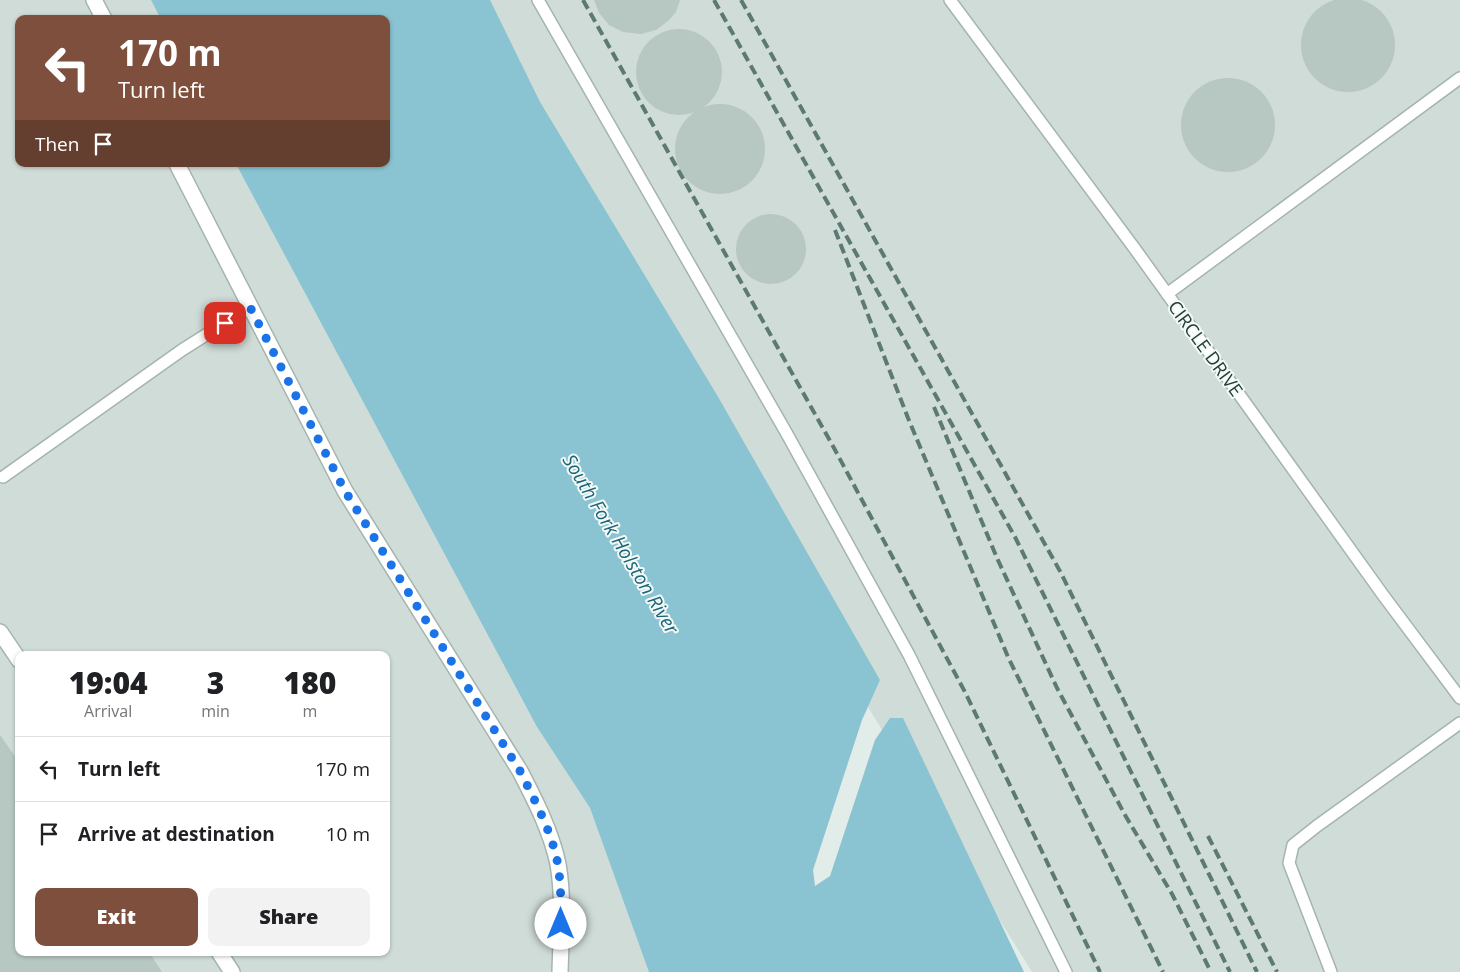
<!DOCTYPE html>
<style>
:root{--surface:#fff;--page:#f2f2f2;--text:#202124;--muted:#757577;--line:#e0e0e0;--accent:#7e4f3c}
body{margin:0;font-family:"Open Sans",sans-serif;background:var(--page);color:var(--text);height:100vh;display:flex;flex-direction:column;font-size:19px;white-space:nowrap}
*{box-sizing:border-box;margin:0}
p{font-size:16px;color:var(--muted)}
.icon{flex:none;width:28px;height:28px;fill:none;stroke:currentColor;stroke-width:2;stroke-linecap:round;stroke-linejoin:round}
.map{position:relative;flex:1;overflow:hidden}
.panel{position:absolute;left:15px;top:651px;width:375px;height:305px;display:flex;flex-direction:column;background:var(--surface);border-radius:10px;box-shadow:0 1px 4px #0004}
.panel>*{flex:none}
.hud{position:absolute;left:15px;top:15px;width:375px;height:152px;border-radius:10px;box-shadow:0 1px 4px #0004;background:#7e4f3c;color:#fff;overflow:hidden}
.pin{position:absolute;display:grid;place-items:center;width:42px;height:42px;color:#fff;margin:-21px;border-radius:10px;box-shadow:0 2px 8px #0006}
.me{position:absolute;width:55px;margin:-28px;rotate:0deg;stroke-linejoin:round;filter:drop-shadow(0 0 4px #0008)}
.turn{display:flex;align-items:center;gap:18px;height:105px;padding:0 20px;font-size:22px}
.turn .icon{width:65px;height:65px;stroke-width:2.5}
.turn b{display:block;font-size:35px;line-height:42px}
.then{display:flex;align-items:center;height:48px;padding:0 20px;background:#0003;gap:10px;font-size:19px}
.eta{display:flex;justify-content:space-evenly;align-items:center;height:85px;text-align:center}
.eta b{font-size:30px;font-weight:800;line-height:35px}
.action{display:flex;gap:10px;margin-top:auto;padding:10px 20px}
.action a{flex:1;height:58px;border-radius:10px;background:var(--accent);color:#fff;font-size:20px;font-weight:800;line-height:58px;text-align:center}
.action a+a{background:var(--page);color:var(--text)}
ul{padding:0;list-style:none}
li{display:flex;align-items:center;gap:15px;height:65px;padding:0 20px;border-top:1px solid var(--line)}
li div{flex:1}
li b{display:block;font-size:19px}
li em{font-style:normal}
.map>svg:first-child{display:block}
.built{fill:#d0dcd7;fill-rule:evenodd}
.water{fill:#8ac3d1}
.building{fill:#b7c7c1}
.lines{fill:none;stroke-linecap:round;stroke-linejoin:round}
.service-casing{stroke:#a5b4af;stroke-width:14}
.minor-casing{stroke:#a5b4af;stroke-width:18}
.service{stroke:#fff;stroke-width:11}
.minor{stroke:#fff;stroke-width:15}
.rail{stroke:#5c7973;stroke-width:4;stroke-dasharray:10 5;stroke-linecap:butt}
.route{stroke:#1a73e8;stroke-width:9;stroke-dasharray:0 16.2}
.labels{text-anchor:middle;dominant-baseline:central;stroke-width:4;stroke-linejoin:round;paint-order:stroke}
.street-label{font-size:18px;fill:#223d37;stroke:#f3f9f6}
.water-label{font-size:19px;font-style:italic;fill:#1c6579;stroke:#f3f9f6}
</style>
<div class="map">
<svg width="1460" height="972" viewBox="0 0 1460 972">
<rect width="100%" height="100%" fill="#e2ece8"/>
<path class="built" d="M 0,0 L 154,0 L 164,19 L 19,19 L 19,164 L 236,164 L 537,727 L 590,808 L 651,972 L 0,972 ZM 19,655 L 386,655 L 386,952 L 19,952 Z
M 469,0 L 1460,0 L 1460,972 L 1032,972 L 653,360 Z"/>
<path class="water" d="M 151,0 L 490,0 L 540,102 L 717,395 L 880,680 L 862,720 L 813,870 L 815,886 L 830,876 L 875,740 L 890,718 L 903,718 L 1024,972 L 649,972 L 590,808 L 537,727 L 236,164 L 386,164 L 386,19 L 161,19 Z"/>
<path class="building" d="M1301 45a47 47 0 1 1 94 0a47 47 0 1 1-94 0Z
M 594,0 L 680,0 L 676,12 L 668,21 L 656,30 L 641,34 L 623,32 L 609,25 L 599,13 Z
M636 72a43 43 0 1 1 86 0a43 43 0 1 1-86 0Z
M1181 125a47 47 0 1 1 94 0a47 47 0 1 1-94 0Z
M675 149a45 45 0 1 1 90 0a45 45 0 1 1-90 0Z
M736 249a35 35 0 1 1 70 0a35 35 0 1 1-70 0Z
M 0,735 L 19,762 L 19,952 L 149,952 L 162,972 L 0,972 Z"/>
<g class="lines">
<defs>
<path id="service" d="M 538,0 L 787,434 L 909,655 L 1066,972
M 950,0 L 1135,249 L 1383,595 L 1460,698
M 1167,294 L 1460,78
M 3,477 L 182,350 L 250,307
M 1331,972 L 1289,863 L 1293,845 L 1317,826 L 1460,723"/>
<path id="minor" d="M 94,0 L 104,19
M 177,164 L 345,491 L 520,771 C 535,800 551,831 558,864 C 564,899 561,937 560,972
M 0,632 L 19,660
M 219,952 L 232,972"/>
</defs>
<use href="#service" class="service-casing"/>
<use href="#minor" class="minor-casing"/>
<use href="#service" class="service"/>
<use href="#minor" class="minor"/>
<path class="rail" d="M 583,0 L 834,448 L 965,692 L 1100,972
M 714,0 L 1015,537 L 1230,972
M 741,0 L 1061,573 L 1257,972
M 835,230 L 908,418 L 1008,657 L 1163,972
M 934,407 L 997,558 L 1057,688 L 1125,815 L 1172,894 L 1211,972
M 1208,836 L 1277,972"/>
</g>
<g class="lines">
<path class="route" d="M 225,323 L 250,307 L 345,491 L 520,771 C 535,801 552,832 558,865 C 561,885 561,904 561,924"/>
</g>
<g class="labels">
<g class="street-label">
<text transform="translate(1206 348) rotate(54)">CIRCLE DRIVE</text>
</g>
<g class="water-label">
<text transform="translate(621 544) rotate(59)">South Fork Holston River</text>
</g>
</g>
</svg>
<div class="pin" style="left:225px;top:323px;background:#d93025"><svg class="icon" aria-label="arrive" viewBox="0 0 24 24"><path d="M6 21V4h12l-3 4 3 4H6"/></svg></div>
<svg class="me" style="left:561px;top:924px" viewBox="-20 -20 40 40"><circle r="19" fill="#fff"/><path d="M0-13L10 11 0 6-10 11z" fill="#1a73e8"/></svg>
<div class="hud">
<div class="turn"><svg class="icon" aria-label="left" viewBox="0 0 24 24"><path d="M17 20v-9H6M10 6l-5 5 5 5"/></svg><div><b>170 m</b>Turn left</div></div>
<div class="then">Then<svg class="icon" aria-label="arrive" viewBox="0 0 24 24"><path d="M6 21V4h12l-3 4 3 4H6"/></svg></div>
</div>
<section class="panel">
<div class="eta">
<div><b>19:04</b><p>Arrival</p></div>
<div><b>3</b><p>min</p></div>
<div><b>180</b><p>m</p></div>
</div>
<ul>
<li><svg class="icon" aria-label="left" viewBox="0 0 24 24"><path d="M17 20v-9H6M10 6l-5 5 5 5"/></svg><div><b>Turn left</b></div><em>170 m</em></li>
<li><svg class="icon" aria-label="arrive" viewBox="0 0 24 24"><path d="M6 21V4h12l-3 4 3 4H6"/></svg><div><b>Arrive at destination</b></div><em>10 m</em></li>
</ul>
<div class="action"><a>Exit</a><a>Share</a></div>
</section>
</div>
